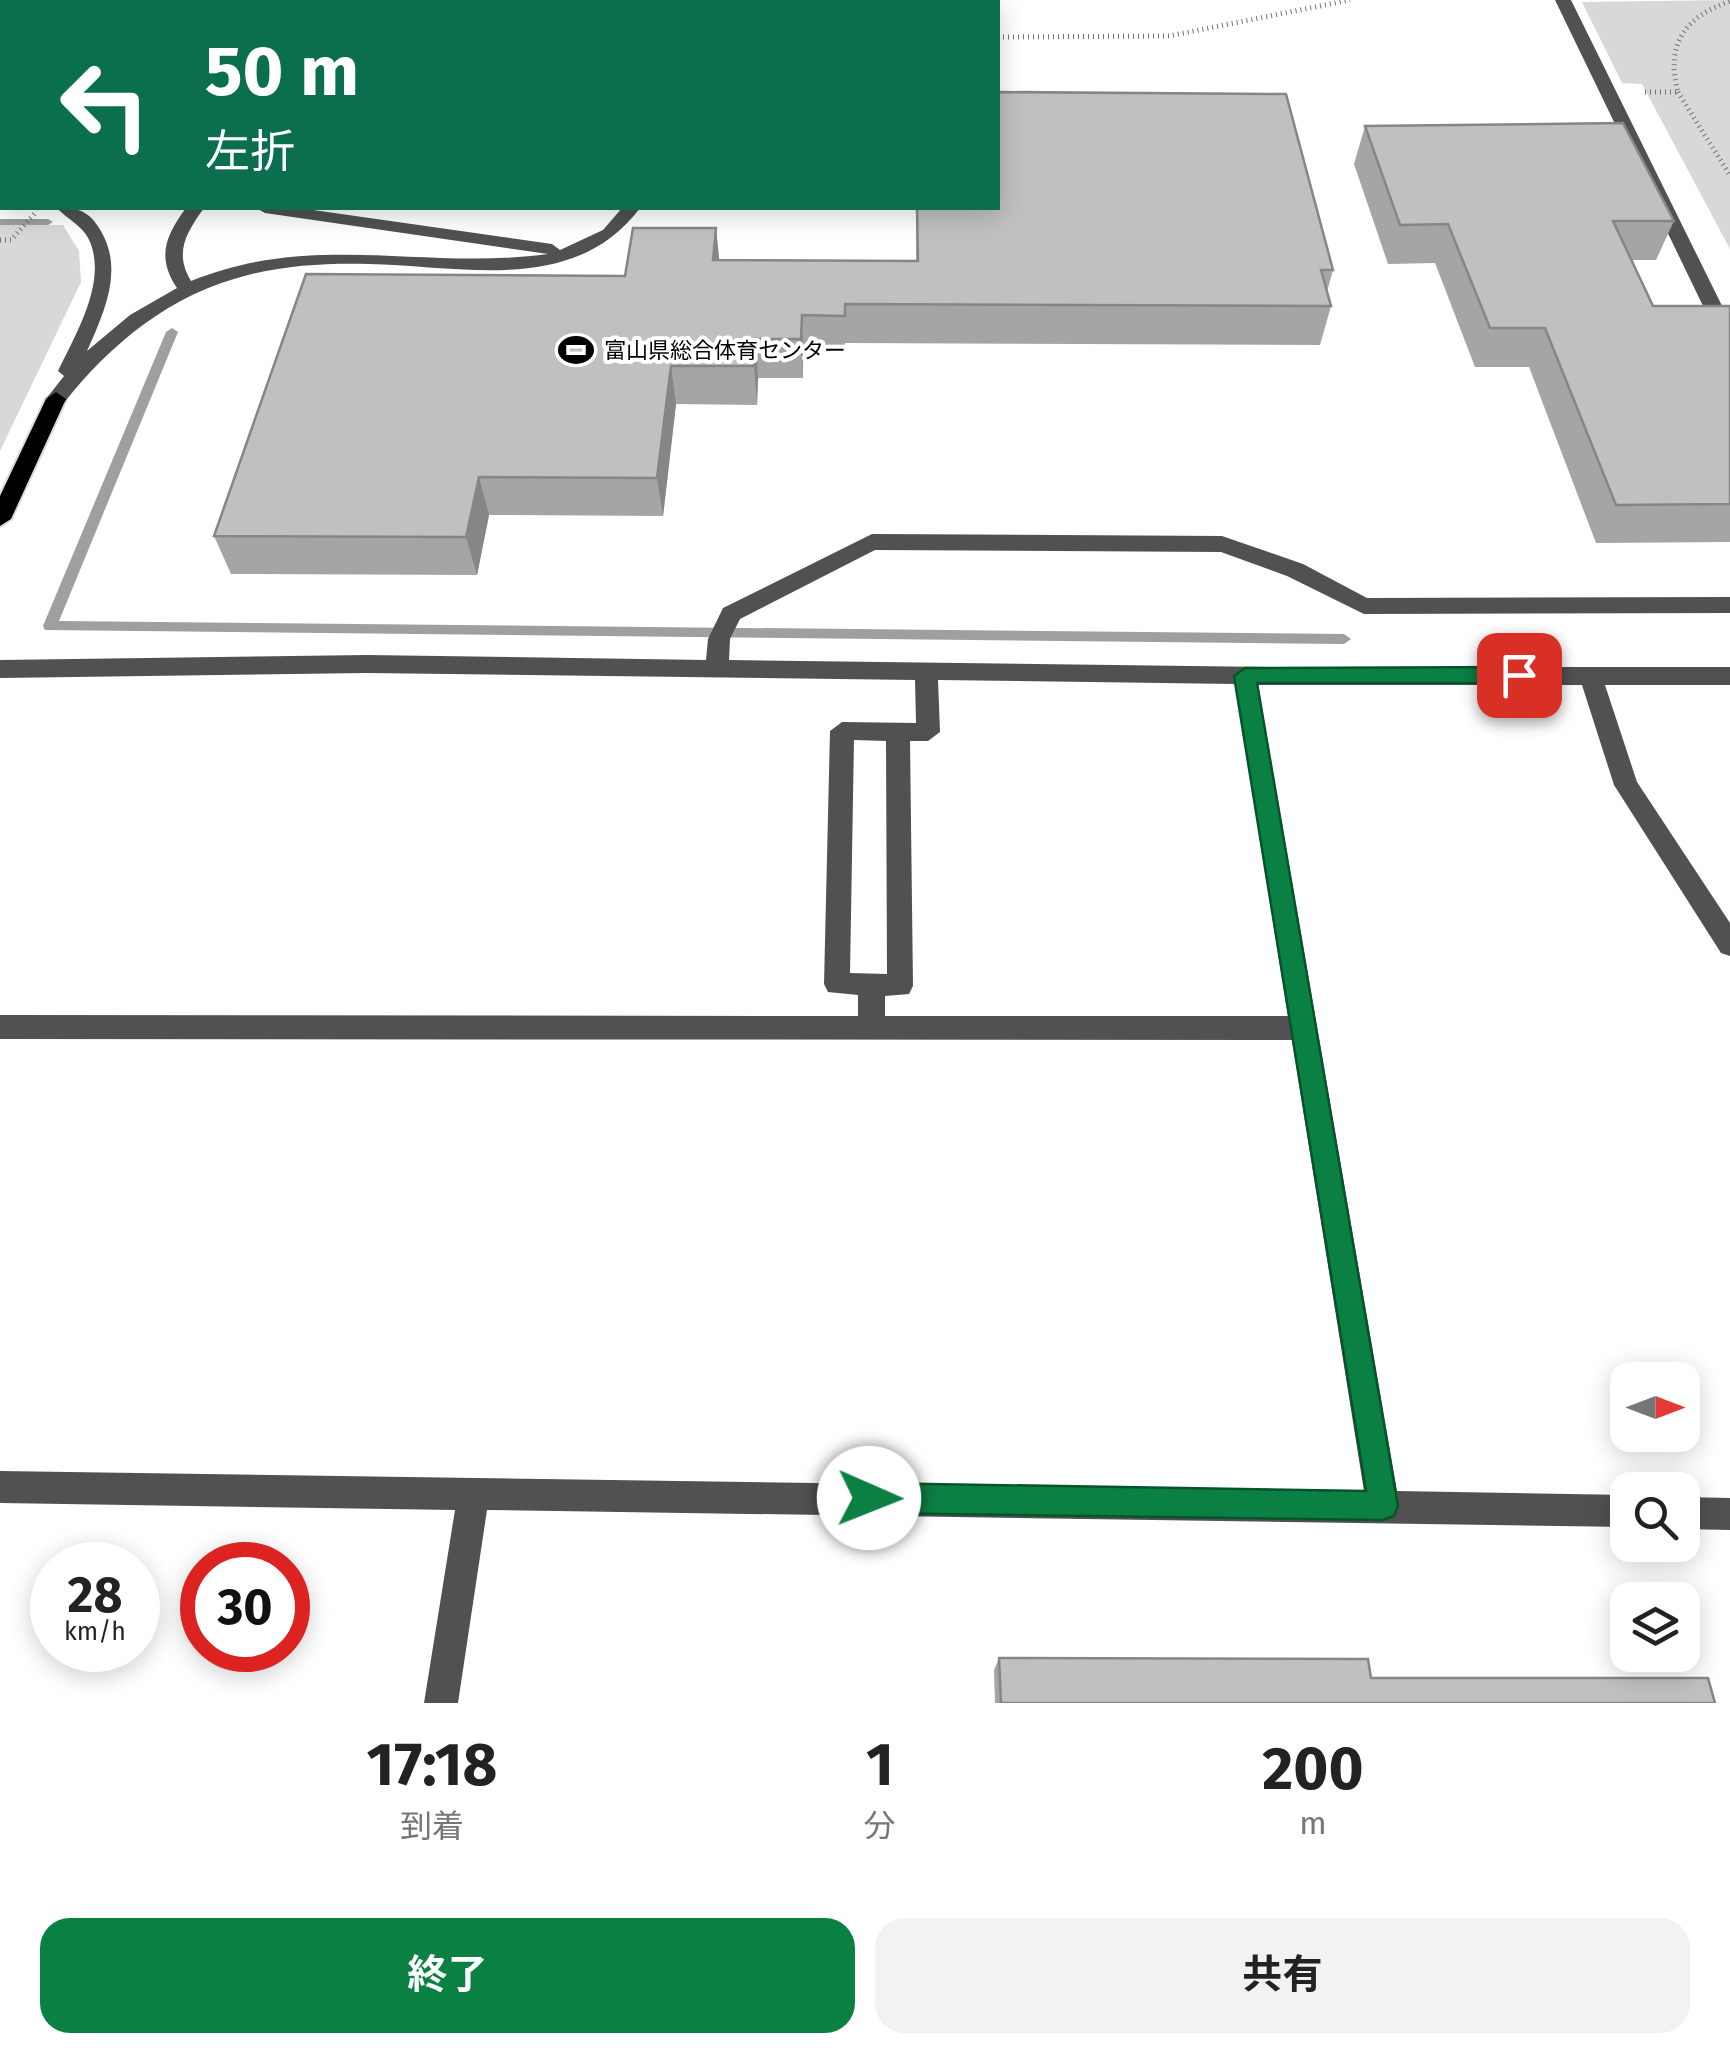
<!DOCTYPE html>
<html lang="ja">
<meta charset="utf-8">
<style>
:root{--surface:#fff;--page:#f2f2f2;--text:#222;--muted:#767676;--accent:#0b8043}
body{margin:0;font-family:"Fira Sans","Noto Sans JP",sans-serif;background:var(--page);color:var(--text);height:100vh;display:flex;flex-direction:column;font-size:38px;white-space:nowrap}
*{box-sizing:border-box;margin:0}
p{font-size:32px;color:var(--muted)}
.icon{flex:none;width:55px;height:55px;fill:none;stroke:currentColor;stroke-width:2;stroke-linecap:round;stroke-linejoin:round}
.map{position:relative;height:1703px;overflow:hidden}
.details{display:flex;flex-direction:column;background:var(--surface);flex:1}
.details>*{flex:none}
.guide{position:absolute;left:0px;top:0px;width:1000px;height:210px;box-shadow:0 5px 25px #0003;background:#0b6e4f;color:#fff;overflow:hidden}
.needle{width:65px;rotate:90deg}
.fabs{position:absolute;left:1610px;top:1362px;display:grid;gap:20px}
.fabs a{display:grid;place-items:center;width:90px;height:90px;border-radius:20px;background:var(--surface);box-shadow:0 5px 25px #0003;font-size:50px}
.speed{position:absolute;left:30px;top:1542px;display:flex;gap:20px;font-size:50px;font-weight:700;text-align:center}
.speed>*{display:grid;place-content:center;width:130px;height:130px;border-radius:50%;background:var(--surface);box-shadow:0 5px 25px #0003;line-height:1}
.speed small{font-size:25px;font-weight:400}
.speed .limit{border:15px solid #d22;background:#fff;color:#111}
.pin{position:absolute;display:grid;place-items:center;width:85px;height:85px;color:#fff;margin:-42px;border-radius:20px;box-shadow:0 5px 15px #0006}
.me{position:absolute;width:110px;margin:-55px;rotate:91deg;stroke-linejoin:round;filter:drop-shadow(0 0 8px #0008)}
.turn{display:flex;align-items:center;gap:35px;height:210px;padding:0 40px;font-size:45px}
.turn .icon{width:130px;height:130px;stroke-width:2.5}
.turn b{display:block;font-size:70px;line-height:85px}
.eta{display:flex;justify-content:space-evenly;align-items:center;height:170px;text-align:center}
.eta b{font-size:60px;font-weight:700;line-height:70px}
.cta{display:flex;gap:20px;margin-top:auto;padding:20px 40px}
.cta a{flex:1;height:115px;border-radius:30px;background:var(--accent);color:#fff;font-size:40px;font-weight:700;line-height:115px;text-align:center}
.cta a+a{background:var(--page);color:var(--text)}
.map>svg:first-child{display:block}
.green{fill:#d8d8d8}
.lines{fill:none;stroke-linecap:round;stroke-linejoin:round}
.stream{fill:#9f9f9f;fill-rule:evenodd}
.major-casing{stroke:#dbdbdb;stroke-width:4}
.path{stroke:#737373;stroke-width:5;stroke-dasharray:1 4;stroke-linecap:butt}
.minor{fill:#515151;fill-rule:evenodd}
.major{fill:#000;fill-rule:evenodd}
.wall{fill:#a5a5a5}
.shaded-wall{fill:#868686}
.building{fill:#c0c0c0;stroke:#868686;stroke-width:2.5}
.route{fill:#0b8043;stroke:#07532c;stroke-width:2.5}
.labels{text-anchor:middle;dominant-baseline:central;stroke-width:8;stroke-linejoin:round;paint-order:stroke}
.far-poi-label{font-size:22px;fill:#000;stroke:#fff;text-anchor:start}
</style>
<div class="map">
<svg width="1730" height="1703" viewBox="0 0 1730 1703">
<rect width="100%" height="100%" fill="#fff"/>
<path class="green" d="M 1730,0 L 1730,249 L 1642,84 L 1622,83 L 1582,2 Z
M 0,225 L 63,225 L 79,251 L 81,282 L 0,451 Z"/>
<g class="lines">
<path class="stream" d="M 0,219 L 48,219 L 53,222 L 48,225 L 0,225 Z
M 172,328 L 178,332 L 59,621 L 1344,634 L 1351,639 L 1344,644 L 45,630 L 43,626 L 166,332 Z"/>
<defs>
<path id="major" d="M 56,392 L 66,399 L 11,519 L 0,526 L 0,496 L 46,399 Z"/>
</defs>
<use href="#major" class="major-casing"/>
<path class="path" d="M 998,37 L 1169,36 L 1350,0
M 1645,92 L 1678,92 C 1665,44 1685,17 1730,1
M 1678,92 L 1729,174
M 0,240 L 11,240 L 36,212"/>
<path class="minor" d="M 1555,0 L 1571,0 L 1730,322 L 1730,347 L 1720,341 Z
M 0,57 L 2,58 L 2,68 L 0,67 Z
M 0,184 L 2,184 L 2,195 L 0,195 Z
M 57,208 C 74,207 87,210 97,225 C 126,266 105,310 87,351 L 130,315 L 177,288 C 156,257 166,235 186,208 L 204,208 C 186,233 174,253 191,281 C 313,231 425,271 548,254 L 265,213 L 256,208 L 299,208 L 552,244 L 560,250 L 603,230 L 622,208 L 640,208 C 575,295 463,266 369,264 C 329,263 287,265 248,275 C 171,294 111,343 63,404 L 56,406 L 46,399 L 64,376 L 58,371 C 75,335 107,283 90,242 C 84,226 68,220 57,208 Z
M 872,534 L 1222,536 L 1303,564 L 1367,598 L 1730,597 L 1730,613 L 1364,614 L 1287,576 L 1221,552 L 875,550 L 740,619 L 730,639 L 729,660 L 1269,667 L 1730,667 L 1730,685 L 1605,685 L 1637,782 L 1730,923 L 1730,956 L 1721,953 L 1614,785 L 1582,685 L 1258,685 L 1397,1491 L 1628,1495 L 1628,1527 L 487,1510 L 458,1703 L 424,1703 L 455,1510 L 0,1503 L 0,1471 L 1364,1491 L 1292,1040 L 0,1039 L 0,1015 L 858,1016 L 858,995 L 828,992 L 824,984 L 830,731 L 842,722 L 916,723 L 915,680 L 367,673 L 0,678 L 0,660 L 367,655 L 706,660 L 708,639 L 723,608 ZM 938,680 L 1235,684 L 1288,1016 L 885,1016 L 885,996 L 909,994 L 913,986 L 910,741 L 928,741 L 940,732 ZM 854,740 L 886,741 L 887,974 L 850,973 Z
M 1682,1497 L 1730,1498 L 1730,1530 L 1682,1529 Z"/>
<use href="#major" class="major"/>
</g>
<path class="wall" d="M 1365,126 L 1674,221 L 1656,260 L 1631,260 L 1653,306 L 1730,306 L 1730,542 L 1596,543 L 1529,367 L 1475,367 L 1435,263 L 1388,264 L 1354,164 Z
M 916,208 L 998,208 L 1333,270 L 1327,292 L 1331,306 L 1320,345 L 845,343 L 845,354 L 803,354 L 803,378 L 758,378 L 757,405 L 676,404 L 663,516 L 489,515 L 477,575 L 231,574 L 214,536 L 625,276 L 716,228 L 719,260 L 916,261 Z
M 999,1658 L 1371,1678 L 1715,1703 L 995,1703 L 994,1670 Z"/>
<path class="shaded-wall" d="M 716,228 L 720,267 L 713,260 Z
M 802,315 L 803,354 L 803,378 L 801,339 Z
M 756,339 L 758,378 L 757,405 L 754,366 Z
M 671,366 L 676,404 L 663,516 L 657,478 Z
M 479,477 L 489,515 L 477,575 L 466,537 Z"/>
<path class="building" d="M 36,0 L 902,0 L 901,2 L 33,2 Z
M 998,92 L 1286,94 L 1333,270 L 1321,270 L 1331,306 L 845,304 L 845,316 L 802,315 L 801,339 L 756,339 L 754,366 L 671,366 L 657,478 L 479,477 L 466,537 L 214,536 L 306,274 L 625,276 L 633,228 L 716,228 L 713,260 L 918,261 L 917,208 L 998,208 Z
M 1623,123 L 1674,221 L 1613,221 L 1653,306 L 1730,306 L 1730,504 L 1616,505 L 1545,328 L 1490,328 L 1448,224 L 1400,225 L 1365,126 Z
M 999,1658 L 1368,1659 L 1371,1678 L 1708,1678 L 1715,1703 L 1001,1703 Z"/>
<path class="route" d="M 1519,667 L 1529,675 L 1519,683 L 1257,683 L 1398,1506 L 1394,1516 L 1383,1520 L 869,1513 L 859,1508 L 854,1498 L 859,1488 L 869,1483 L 1366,1491 L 1234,676 L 1245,668 Z"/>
<defs>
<symbol id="stadium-bare" viewBox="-9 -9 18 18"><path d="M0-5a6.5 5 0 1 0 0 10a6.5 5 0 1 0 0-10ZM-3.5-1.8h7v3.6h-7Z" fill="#000" stroke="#fff" stroke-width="2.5" paint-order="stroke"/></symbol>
</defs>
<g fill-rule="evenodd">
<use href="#stadium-bare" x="551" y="325" width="50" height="50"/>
</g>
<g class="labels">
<g class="far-poi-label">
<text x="604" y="350">富山県総合体育センター</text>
</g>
</g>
</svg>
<div class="fabs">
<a><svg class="needle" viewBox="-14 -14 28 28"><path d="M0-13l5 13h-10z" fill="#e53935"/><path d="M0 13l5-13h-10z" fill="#767676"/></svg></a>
<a><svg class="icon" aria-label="search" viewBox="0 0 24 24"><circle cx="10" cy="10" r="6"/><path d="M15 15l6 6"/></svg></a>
<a><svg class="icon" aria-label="layers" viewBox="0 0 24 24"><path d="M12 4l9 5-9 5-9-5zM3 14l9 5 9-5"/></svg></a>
</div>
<div class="speed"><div>28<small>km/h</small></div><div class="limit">30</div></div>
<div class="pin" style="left:1519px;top:675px;background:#d93025"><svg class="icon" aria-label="arrive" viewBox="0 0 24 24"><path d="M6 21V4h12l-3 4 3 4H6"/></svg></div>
<svg class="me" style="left:869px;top:1498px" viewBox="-20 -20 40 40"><circle r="19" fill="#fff"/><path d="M0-13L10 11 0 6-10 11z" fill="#0b8043"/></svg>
<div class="guide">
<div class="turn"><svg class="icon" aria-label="left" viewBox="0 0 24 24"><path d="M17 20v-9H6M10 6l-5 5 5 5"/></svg><div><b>50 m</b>左折</div></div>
</div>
</div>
<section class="details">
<div class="eta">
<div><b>17:18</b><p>到着</p></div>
<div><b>1</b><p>分</p></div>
<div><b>200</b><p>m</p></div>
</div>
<div class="cta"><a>終了</a><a>共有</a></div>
</section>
